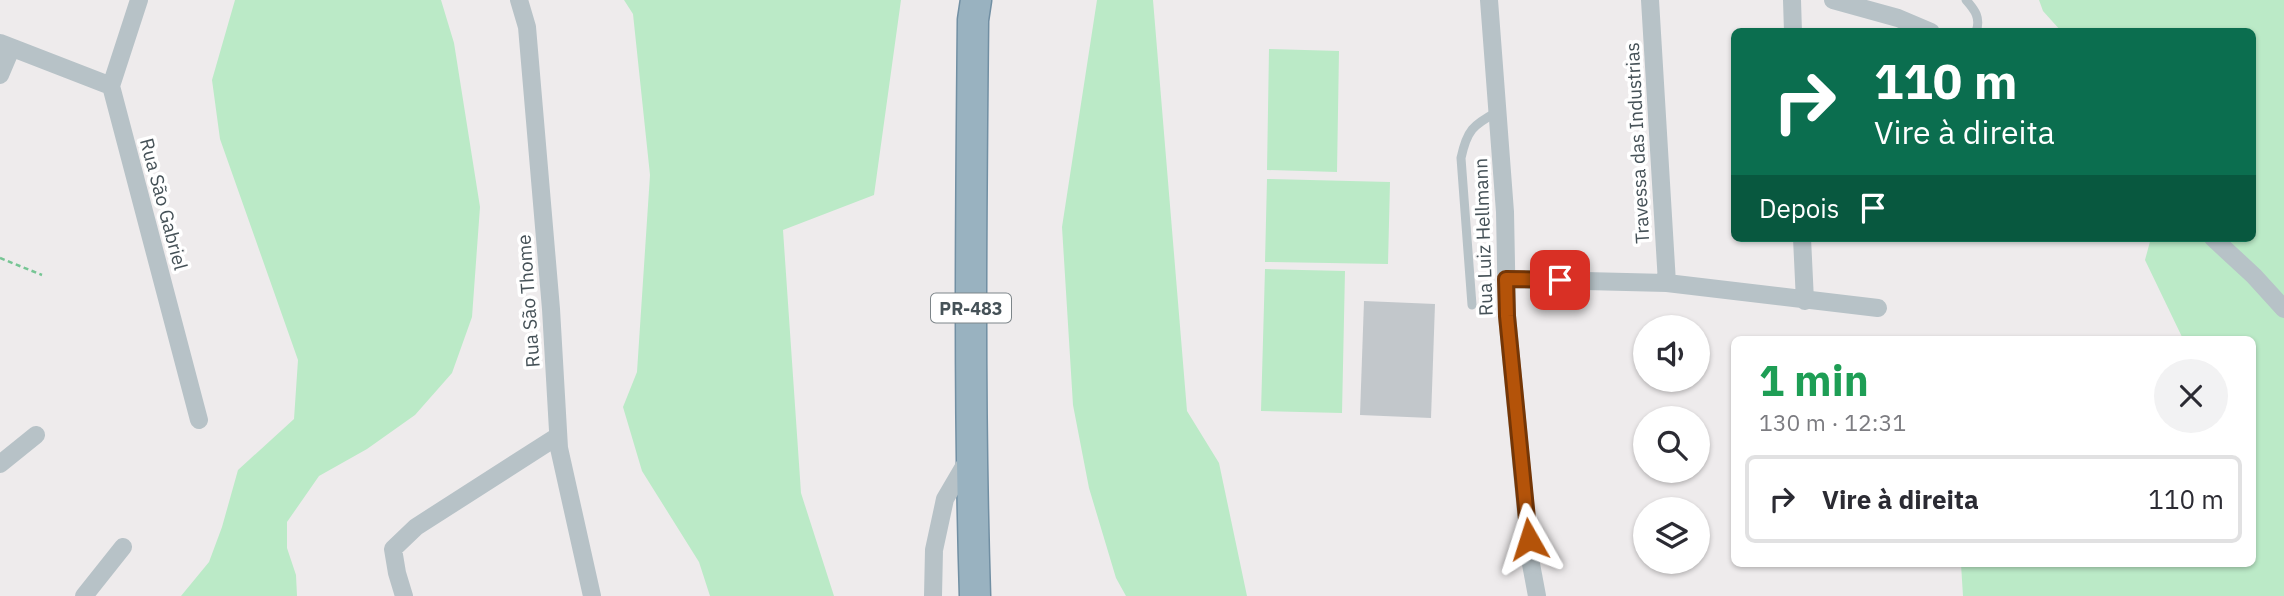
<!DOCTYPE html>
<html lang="pt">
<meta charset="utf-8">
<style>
:root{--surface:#fff;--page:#f2f2f3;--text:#2b2b33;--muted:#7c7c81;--line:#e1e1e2}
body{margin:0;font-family:"IBM Plex Sans",sans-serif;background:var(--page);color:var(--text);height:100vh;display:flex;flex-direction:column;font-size:26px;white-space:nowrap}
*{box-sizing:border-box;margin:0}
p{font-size:23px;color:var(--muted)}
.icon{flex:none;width:38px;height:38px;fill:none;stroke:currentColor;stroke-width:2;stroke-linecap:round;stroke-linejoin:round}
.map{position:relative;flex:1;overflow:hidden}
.details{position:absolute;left:1731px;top:336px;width:525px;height:231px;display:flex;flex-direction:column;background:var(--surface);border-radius:10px;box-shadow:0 2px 5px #0004}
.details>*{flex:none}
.guide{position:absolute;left:1731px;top:28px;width:525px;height:214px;border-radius:10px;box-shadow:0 2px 5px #0004;background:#0b6e4f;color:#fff;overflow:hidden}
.buttons{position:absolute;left:1633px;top:315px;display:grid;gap:14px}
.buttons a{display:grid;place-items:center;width:77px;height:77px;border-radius:50%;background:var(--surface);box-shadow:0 2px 5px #0004;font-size:35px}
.pin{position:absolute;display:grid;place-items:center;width:60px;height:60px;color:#fff;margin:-30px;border-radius:14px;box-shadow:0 4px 10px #0006}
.me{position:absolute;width:77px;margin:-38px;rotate:354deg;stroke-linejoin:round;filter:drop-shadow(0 0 5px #0008)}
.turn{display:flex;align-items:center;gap:24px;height:147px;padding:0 28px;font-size:32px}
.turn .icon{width:91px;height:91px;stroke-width:2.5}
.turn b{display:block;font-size:49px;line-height:60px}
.then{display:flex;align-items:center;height:66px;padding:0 28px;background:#0003;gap:14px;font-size:26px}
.round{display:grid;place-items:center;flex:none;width:74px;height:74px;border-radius:37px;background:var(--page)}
.summary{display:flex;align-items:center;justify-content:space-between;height:119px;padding:0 28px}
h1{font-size:42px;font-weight:700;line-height:52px;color:#1e9e55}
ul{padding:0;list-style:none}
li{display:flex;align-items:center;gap:21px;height:88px;margin:0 14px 10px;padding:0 14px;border:4px solid var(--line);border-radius:10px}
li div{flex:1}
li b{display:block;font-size:26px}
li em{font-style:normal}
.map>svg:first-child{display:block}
.green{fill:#bbeac7}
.building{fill:#c2c7cb}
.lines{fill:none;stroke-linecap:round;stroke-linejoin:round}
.trunk-casing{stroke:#718fa3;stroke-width:33}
.path{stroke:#76c594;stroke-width:2.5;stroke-dasharray:5 3.5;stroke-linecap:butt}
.service{stroke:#b7c2c7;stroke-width:9}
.minor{stroke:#b7c2c7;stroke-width:18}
.trunk{stroke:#99b2c0;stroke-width:30}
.route-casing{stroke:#753606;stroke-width:18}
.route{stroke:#b45309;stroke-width:12}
.labels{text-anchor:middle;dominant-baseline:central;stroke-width:7;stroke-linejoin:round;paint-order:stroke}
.shield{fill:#fff;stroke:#7d8589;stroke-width:2}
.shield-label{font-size:18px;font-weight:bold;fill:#455157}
.street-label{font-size:19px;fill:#455157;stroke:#fff}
</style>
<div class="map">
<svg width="2284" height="596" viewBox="0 0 2284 596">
<rect width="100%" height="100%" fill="#eeebec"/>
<path class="green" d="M 235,0 L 441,0 L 454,43 L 480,207 L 472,317 L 452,373 L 415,415 L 367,449 L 319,476 L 287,522 L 287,548 L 296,575 L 297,596 L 181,596 L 209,562 L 222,527 L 238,470 L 294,419 L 298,360 L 220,139 L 212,80 Z
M 624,0 L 901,0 L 874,195 L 783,230 L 801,493 L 834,596 L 710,596 L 699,562 L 642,471 L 623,407 L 637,372 L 650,175 L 633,14 Z
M 1097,0 L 1153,0 L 1187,411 L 1219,463 L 1247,596 L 1126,596 L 1116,578 L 1089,488 L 1073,405 L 1062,227 Z
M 2039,0 L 2284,0 L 2284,596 L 1963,596 L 1961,564 L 2252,564 L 2252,340 L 2183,339 L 2145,260 L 2151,238 L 2252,238 L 2252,32 L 2061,31 L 2043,11 Z
M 1269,49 L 1339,51 L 1337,172 L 1267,170 Z
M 1267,179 L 1390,182 L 1388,264 L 1265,262 Z
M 1265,269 L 1345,271 L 1342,413 L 1261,411 Z"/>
<path class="building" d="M 1364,301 L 1435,304 L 1431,418 L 1360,415 Z"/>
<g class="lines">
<defs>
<path id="trunk" d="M 975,596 C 969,404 971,212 973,20 L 976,0"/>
</defs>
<use href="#trunk" class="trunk-casing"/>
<path class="path" d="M 0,258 L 42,275"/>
<path class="service" d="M 1966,0 C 1975,10 1981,18 1976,32
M 1472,305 L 1461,158 C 1467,130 1473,125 1497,112"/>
<path class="minor" d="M 139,0 L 111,86 L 199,420
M 519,0 L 527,27 L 551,309 L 559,448 L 592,596
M 1489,0 L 1505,212 L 1507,316 L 1531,564 L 1537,596
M 1650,0 L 1667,283
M 1792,0 L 1793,32
M 1833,0 L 1898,18 L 1931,32
M 0,43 L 111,86
M 0,75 L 11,49
M 1802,238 L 1805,301
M 2213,238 L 2254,276 L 2284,309
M 1506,279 L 1667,283 L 1878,308
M 0,464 L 36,435
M 84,596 L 123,547
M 404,596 L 397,573 L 393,549 L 416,527 L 558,436
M 933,596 L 934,550 L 945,499 L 969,458"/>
<use href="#trunk" class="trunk"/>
</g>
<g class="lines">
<defs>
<path id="route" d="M 1529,539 L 1507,316 L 1506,279 L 1560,280"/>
</defs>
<use href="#route" class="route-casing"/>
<use href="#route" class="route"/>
</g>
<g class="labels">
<rect class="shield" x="931" y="293.5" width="80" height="29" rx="5"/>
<g class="shield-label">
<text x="971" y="308">PR-483</text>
</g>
<g class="street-label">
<text transform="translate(1637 143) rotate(-93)">Travessa das Industrias</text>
<text transform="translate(164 204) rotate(75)">Rua São Gabriel</text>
<text transform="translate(1483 237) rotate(-92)">Rua Luiz Hellmann</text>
<text transform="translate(528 301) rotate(-94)">Rua São Thome</text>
</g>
</g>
</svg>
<div class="buttons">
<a><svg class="icon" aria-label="sound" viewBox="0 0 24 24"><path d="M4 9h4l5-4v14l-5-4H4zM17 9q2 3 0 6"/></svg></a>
<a><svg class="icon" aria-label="search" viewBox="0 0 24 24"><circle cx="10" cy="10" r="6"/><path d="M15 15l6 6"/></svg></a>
<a><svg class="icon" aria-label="layers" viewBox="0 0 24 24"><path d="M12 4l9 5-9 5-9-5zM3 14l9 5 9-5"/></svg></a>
</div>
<div class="pin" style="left:1560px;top:280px;background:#d93025"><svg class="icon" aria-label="arrive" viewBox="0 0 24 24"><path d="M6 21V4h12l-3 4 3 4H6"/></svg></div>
<svg class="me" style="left:1529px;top:539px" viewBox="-20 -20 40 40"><path d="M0-17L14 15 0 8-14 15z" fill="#b45309" stroke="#fff" stroke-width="4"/></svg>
<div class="guide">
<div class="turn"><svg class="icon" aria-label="right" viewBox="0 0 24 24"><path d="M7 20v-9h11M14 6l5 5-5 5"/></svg><div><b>110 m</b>Vire à direita</div></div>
<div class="then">Depois<svg class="icon" aria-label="arrive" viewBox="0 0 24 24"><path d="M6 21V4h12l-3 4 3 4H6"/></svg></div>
</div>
<section class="details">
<div class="summary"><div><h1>1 min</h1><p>130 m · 12:31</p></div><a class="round"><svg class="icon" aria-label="close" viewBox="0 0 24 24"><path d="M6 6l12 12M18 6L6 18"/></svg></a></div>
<ul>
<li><svg class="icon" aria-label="right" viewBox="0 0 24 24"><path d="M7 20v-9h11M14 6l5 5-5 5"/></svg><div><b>Vire à direita</b></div><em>110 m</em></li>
</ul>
</section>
</div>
